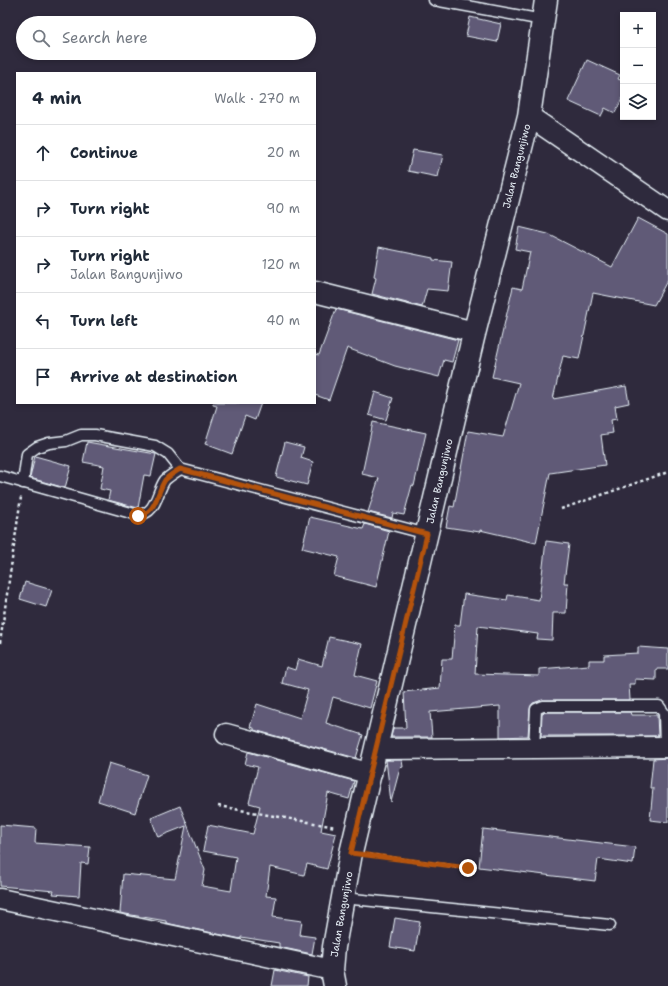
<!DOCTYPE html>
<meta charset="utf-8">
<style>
body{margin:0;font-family:"Shantell Sans",sans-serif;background:#f2f2f3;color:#1f2937}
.controls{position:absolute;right:12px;top:12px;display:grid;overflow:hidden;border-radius:0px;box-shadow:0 2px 6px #0003}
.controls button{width:36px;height:36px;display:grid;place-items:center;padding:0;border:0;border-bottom:1px solid #e0e1e3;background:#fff;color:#1f2937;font:20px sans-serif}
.stop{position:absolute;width:12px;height:12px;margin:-9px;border:3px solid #b45309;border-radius:50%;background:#fff}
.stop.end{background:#b45309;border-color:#fff;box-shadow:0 1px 4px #0008}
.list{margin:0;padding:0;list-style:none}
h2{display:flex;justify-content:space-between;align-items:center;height:52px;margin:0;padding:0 16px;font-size:17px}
h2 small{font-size:13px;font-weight:400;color:#747a83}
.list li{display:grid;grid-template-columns:26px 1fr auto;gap:12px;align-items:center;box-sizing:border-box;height:56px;padding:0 16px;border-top:1px solid #e0e1e3}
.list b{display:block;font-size:15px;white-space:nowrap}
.list p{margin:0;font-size:13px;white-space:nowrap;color:#747a83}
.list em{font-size:13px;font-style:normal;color:#747a83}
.icon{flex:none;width:22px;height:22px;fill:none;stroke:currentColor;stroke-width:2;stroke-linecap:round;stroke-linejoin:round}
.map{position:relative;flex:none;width:668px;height:986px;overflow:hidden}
.search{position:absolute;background:#fff;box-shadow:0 2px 6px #0003;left:16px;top:16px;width:300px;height:44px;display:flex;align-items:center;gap:10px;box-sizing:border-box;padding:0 14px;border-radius:22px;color:#747a83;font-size:15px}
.panel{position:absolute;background:#fff;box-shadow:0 2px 6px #0003;left:16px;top:72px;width:300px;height:332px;border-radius:0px}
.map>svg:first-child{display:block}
</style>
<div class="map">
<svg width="668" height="986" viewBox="0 0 668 986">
<rect width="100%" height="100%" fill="#2f2a3d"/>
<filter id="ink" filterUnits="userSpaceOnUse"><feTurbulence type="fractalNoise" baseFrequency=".025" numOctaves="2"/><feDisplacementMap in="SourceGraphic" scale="8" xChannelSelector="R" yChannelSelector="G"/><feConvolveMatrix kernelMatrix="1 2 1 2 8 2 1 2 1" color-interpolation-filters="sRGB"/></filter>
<g filter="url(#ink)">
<g fill="#605a77" stroke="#e8f1f8">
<path d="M470 17 501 24 497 42 466 36Z"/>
<path d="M587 60 620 75 618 79 623 81V97L615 113 605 108 601 116 568 101Z"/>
<path d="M413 150 443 155 438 177 408 171Z"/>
<path d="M638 218 668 234V279L654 305 593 293 579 359 563 356 553 399 626 386 629 403 615 406 617 419 611 420 613 433 601 435 605 465 550 473 536 543 480 530V532L446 527 450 506 454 507 468 431 503 437 519 383 492 377 513 287 522 289 530 252 515 249 519 227 548 234 612 267Z"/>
<path d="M379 247 433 258V260L452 262 448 291 427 289 422 307 372 294 376 278 374 277Z"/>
<path d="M336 309 458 340 452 362 444 360 439 377 395 366 347 348 329 400 315 395V354L319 355Z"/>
<path d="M375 392 393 398 386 420 369 415Z"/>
<path d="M213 403H261L255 420 245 416 232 454 205 444 217 406 213 405Z"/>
<path d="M373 422 426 433 414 486 412 485 404 515 393 513 392 518 368 512 379 478 362 474Z"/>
<path d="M87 442 156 454 151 476 144 475 138 508 108 500 110 491 100 489 104 466 83 462Z"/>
<path d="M285 442 304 447 301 458 313 462 307 485 276 477Z"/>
<path d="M35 456 71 466 65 488 30 478Z"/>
<path d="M310 517 363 529 365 524 389 531 376 587 334 576 339 557 302 548Z"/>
<path d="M546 541 569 544 564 583H568L566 613H553L552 640 537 639 538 634 478 626 475 674 539 676V669L589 665V660H604V655L638 653V647L668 649V669H656V680L635 679V684H629L630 700H543L533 703 530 709 528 736 500 737V706L430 712 432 737H391L393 728H406L404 692 440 688 442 659H452L455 625H460L464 594 507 600 508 595 539 600Z"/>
<path d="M25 582 52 590 46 607 20 599Z"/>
<path d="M329 637 362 644 355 675 377 681 370 708 333 697 326 723 363 735 356 758 254 730V728L250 727 257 704 300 718 308 690 282 683 286 667 295 670 298 659 322 666Z"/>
<path d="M544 712H630L631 715H657L658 736H541L542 713Z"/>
<path d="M248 752 354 781 349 799 328 793 321 831 336 834 327 869 307 864 304 875 270 867 266 896 276 897 273 917 302 921 300 935 315 937 312 954 279 947V943L241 937V939L166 923V921L120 913 123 874 175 879 186 826 158 837 151 818 180 806 205 870 202 886 231 891 236 857 203 851 208 825 253 834 260 806 249 803 258 767 245 764Z"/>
<path d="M668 758V822L650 820 653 788H650L653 759Z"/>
<path d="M386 760H402L403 767 400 768 391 802Z"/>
<path d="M109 763 147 775 135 813 98 801Z"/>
<path d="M0 825 36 828 35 843 90 847 88 864 81 863 79 896 53 894 54 891 0 886Z"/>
<path d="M483 829 635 847 633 864 598 859 595 881 479 867Z"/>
<path d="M395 918 420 922 415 951 390 947Z"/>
<path d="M275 970 308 977 307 986H272Z"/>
</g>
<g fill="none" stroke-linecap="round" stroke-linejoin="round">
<g stroke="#e8f1f8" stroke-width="13">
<g id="lane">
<path d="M434 0 543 20"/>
<path d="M0 476 138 515C157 513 156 493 165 480 169 476 176 472 180 469L427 534"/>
<path d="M23 483 27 454 37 447 49 443 66 441 81 435H95L155 446 168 454 180 469"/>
<path d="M534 747 536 709 543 706H659L664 713 665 747"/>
<path d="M343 898 610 925"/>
</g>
</g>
<g stroke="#e8f1f8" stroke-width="23">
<g id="street">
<path d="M529 116 668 211"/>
<path d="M315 292 474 332"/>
<path d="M226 734 371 774"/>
<path d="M377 749 668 747"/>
<path d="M0 899 332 970"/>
</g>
</g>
<g stroke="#e8f1f8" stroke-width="25">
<path id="secondary" d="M335 986 332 970 334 947 351 853 473 338 529 116 546 0"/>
</g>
<g stroke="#e8f1f8" stroke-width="2.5" stroke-dasharray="3 3" stroke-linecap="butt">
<path d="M561 509 668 472"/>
<path d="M0 643 21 497"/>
<path d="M218 806 336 827"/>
<path d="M370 855 468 868"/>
</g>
<use href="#lane" stroke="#2f2a3d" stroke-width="10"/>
<use href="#street" stroke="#2f2a3d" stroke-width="20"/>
<use href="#secondary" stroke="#2f2a3d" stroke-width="22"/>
</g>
</g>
<g fill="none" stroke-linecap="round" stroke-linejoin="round" filter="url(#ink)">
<path stroke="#b45309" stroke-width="5" d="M138 516C157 513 156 494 165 480 169 476 175 472 180 469L427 534 351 853 468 868"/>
</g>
<g text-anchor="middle" stroke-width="4" stroke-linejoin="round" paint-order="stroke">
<g font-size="10" fill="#e8f1f8" stroke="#2f2a3d">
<text transform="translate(516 166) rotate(-76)" y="4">Jalan Bangunjiwo</text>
<text transform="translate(439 481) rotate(-77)" y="4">Jalan Bangunjiwo</text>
<text transform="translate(341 914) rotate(-80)" y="4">Jalan Bangunjiwo</text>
</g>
</g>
</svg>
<div class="controls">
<button>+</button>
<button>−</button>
<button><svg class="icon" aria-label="layers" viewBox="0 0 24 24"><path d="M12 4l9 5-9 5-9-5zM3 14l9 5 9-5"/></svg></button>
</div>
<div class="stop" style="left:138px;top:516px"></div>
<div class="stop end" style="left:468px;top:868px"></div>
<div class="search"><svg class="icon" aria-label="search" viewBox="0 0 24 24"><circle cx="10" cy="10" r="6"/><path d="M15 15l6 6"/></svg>Search here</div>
<section class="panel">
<h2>4 min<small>Walk · 270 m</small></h2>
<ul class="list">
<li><svg class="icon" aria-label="ahead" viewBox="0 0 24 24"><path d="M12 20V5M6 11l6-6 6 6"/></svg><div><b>Continue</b></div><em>20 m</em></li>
<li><svg class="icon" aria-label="right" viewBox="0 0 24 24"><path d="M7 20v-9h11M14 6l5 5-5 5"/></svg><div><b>Turn right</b></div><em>90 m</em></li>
<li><svg class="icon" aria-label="right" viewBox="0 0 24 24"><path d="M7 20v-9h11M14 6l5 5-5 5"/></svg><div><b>Turn right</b><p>Jalan Bangunjiwo</p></div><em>120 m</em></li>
<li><svg class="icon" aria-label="left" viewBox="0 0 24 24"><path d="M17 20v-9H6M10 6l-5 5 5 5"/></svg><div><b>Turn left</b></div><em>40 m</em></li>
<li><svg class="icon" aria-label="arrive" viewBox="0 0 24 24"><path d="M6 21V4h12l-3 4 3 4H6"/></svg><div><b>Arrive at destination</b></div></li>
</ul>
</section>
</div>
